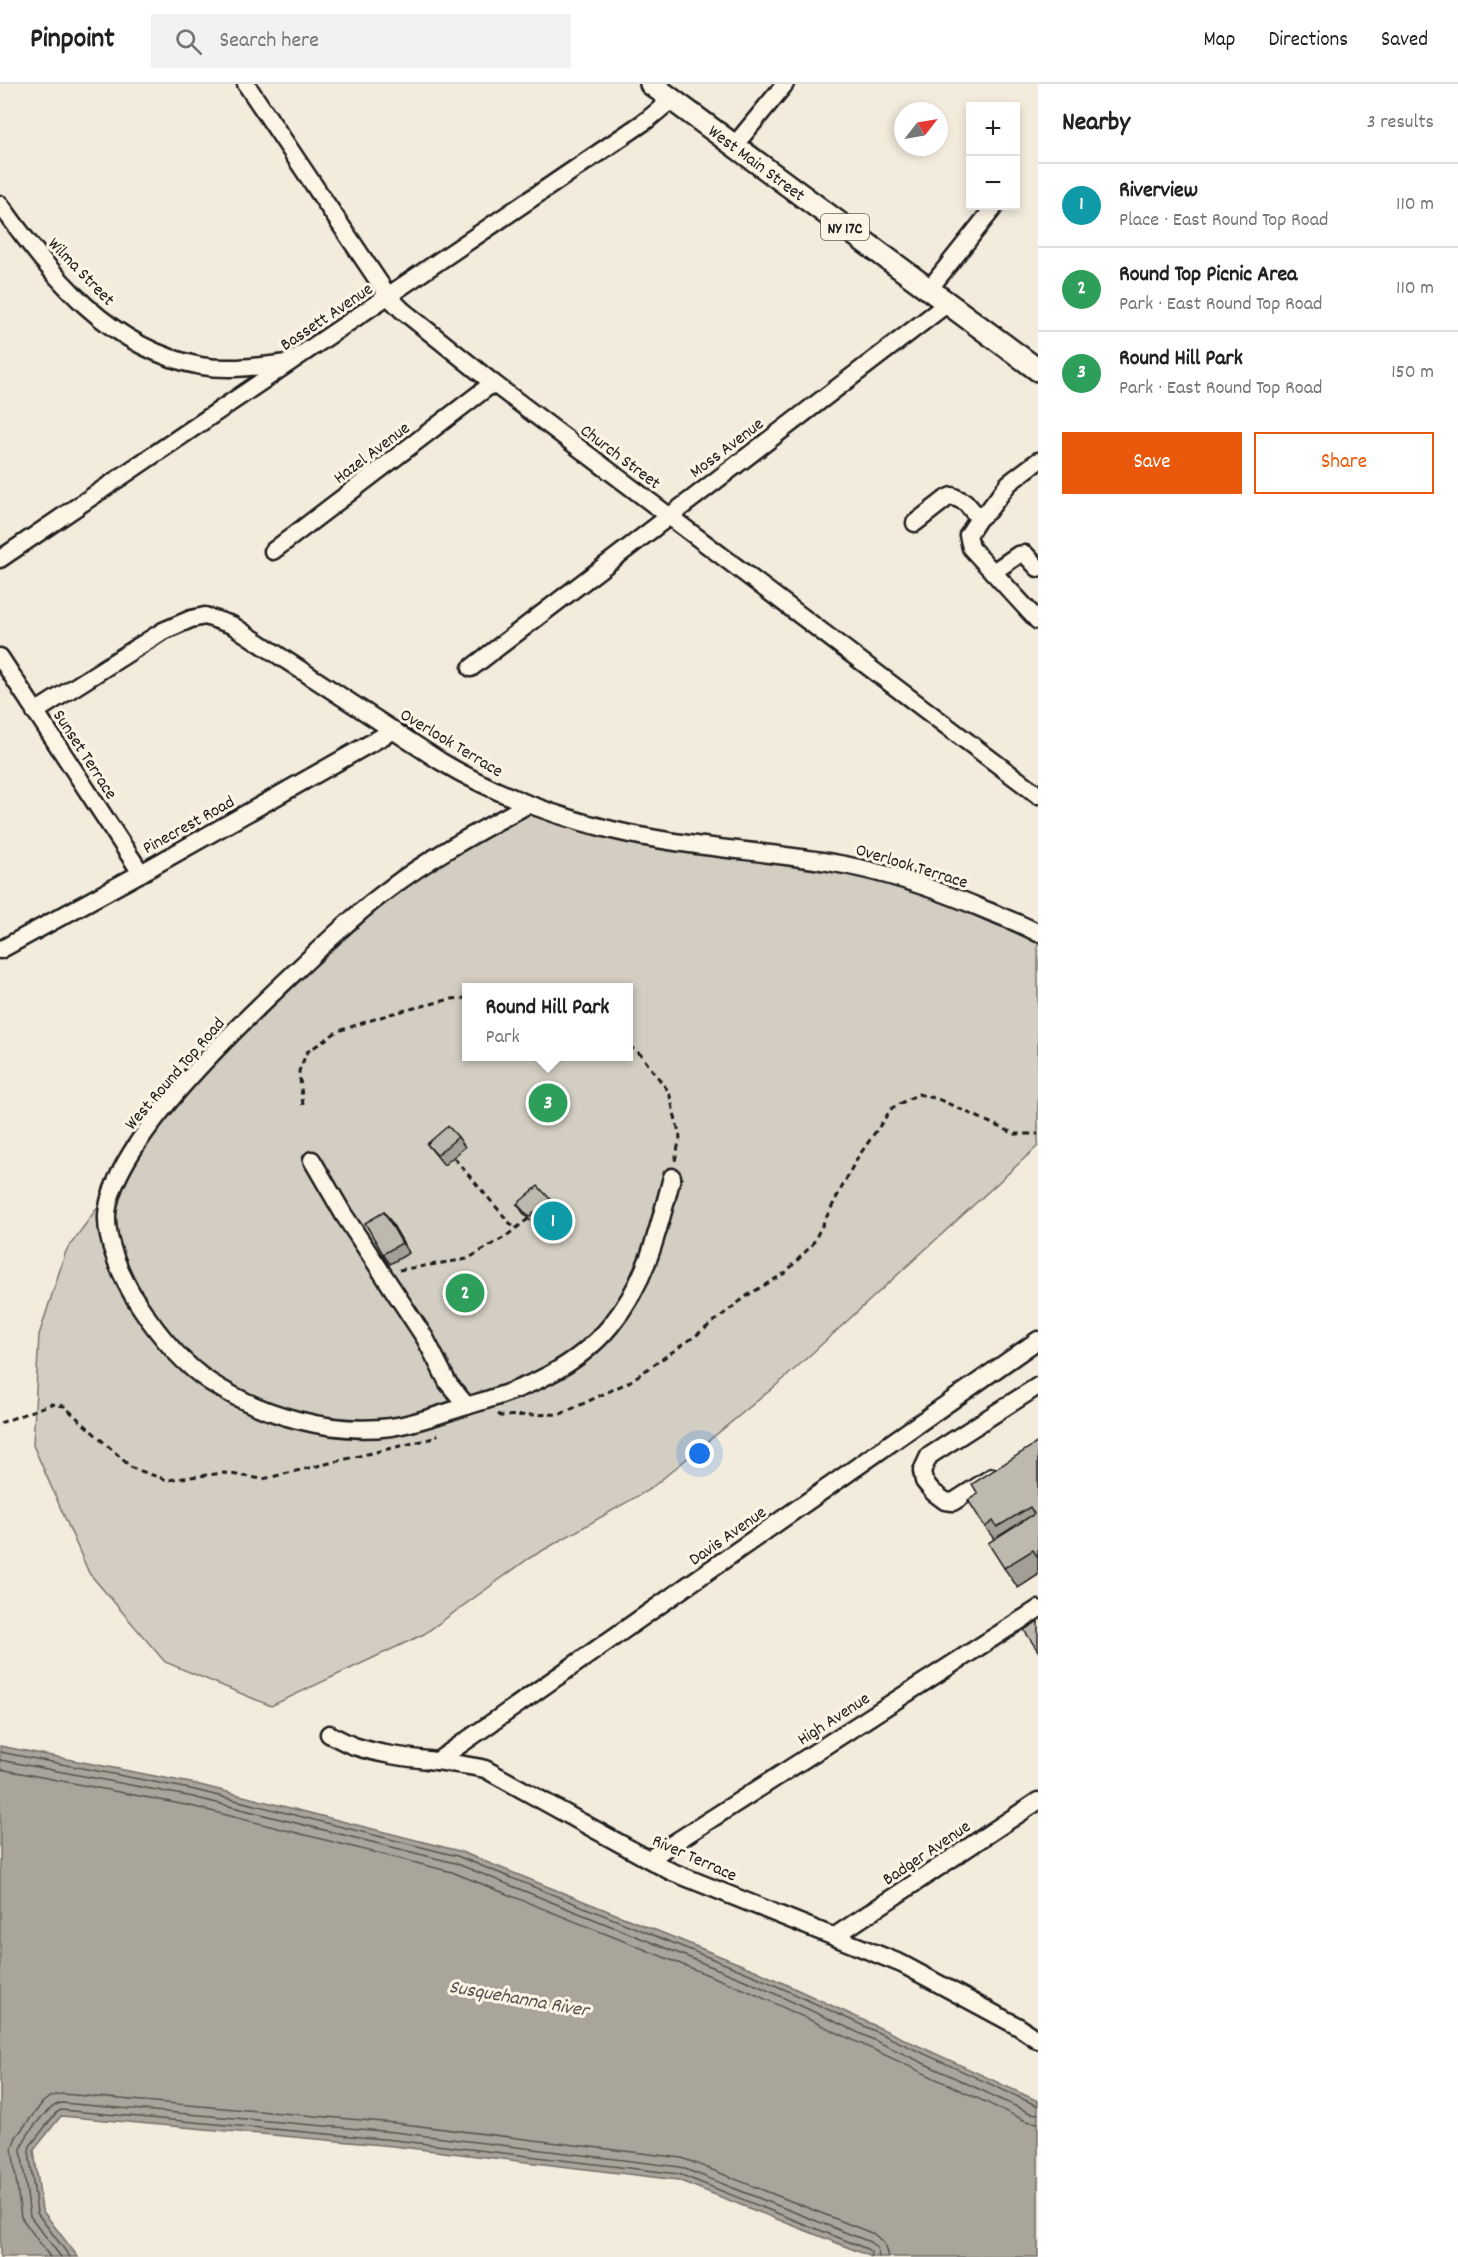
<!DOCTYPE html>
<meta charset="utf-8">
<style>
body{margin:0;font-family:Dekko,sans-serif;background:#f2f2f2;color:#222}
.controls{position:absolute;right:18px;top:18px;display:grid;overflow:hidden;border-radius:0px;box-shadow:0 3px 9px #0003}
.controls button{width:54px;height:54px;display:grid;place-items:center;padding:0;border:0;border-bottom:2px solid #e0e0e0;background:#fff;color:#222;font:30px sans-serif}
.compass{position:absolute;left:894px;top:18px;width:54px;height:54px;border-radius:50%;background:#fff;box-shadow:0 3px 9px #0003;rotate:59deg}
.you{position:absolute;left:700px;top:1370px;width:21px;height:21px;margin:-15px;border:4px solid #fff;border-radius:50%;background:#1a73e8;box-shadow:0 0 0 9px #1a73e833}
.badge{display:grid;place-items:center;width:39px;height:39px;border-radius:50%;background:#ea580c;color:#fff;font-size:20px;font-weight:700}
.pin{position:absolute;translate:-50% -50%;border:3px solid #fff;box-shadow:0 2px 6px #0006}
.popup{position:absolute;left:462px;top:899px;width:171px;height:78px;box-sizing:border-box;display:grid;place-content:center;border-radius:0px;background:#fff;filter:drop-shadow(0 2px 4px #0005);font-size:20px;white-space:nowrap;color:#767676}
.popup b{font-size:22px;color:#222}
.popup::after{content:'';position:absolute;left:50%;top:100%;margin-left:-12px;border:12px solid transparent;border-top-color:#fff}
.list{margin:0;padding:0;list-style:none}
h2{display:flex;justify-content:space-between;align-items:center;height:78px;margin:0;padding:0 24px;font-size:26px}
h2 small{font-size:20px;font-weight:400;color:#767676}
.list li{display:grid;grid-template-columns:39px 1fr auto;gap:18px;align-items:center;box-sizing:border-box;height:84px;padding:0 24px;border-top:2px solid #e0e0e0}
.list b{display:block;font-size:22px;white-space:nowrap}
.list p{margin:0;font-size:20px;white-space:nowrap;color:#767676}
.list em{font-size:20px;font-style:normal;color:#767676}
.actions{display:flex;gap:12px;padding:18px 24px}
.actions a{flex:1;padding:14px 0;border:2px solid #ea580c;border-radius:0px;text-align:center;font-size:21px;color:#ea580c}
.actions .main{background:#ea580c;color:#fff}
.icon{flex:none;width:33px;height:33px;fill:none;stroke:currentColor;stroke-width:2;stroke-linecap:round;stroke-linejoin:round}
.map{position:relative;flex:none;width:1038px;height:2173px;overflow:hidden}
header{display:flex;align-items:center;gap:36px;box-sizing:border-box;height:84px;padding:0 30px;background:#fff;border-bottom:2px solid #e0e0e0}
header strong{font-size:28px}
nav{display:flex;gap:33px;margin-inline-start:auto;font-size:21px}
.search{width:420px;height:54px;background:#f2f2f2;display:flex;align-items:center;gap:15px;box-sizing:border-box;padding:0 21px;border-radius:0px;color:#767676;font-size:22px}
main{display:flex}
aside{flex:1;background:#fff}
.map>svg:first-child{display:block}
</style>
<header>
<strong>Pinpoint</strong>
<div class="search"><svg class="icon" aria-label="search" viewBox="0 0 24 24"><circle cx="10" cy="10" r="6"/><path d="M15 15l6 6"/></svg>Search here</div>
<nav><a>Map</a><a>Directions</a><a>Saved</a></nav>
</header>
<main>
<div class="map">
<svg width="1038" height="2173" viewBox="0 0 1038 2173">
<rect width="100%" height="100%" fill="#f3ecdd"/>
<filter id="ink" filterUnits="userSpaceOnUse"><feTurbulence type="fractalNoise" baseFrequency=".0167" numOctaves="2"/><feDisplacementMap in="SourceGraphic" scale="12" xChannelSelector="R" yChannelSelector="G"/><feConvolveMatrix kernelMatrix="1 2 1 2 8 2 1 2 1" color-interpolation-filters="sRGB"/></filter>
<g filter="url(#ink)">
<path fill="#d3cec1" stroke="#78756e" stroke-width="1.5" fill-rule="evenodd" d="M527 721 660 755 829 778 1038 849V1062L785 1294 650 1405 528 1475 424 1550 271 1622 165 1578 89 1489 33 1361 39 1251 66 1167 194 990 353 833ZM467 904H629V972H467Z"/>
<path fill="#aaa59b" stroke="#716e68" stroke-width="1.5" d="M0 1662 196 1700 459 1767 757 1887 1038 2017V2173H872L678 2096 393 2062 61 2032 34 2066 42 2126 78 2173H0Z"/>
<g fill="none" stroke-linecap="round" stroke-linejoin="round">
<g stroke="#55534f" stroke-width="1.5">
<path d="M0 1668 195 1706 457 1772 755 1892 1038 2022"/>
<path d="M0 1676 193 1713 455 1779 752 1899 1030 2029 1038 2030"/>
<path d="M0 1685 191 1722 452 1788 748 1907 1026 2037 1038 2039"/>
<path d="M50 2173 21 2133 12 2064 16 2053 43 2018 51 2012 63 2010 395 2039 682 2074 874 2150 884 2159 888 2173"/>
<path d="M61 2173 30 2132 21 2066C23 2053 49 2020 62 2019L394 2048 680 2083 870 2158 877 2164 879 2173"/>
<path d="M70 2173 37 2129 29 2067 30 2062 56 2029 61 2026 394 2056 679 2090 867 2165 871 2168V2173"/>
</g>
<g stroke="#1c1c1c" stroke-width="21">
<g id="minor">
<path d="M246 0 389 213 402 226 493 299 1038 711"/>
<path d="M734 62 785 0"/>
<path d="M0 120C51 192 110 265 201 282 230 287 260 282 288 279"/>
<path d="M930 204 995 122"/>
<path d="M1038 377 1009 399 988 427 979 434 968 451 971 464 1038 537"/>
<path d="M915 439 947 414 952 412 965 418 979 434"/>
<path d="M273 467 493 299"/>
<path d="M0 475 647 36 671 16"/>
<path d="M993 488 1018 471 1025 470 1038 484"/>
<path d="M0 573 141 789"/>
<path d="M471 584 948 219"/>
<path d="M35 628 163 547 191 535 205 532 232 541 440 677C495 710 550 731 612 746 683 763 756 766 828 778 884 787 937 805 988 827 1005 834 1022 840 1038 849"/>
<path d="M527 721C480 747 432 772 389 805 355 830 325 860 294 889 241 939 120 1052 108 1123 102 1152 123 1197 139 1221 158 1250 181 1279 210 1298 261 1331 331 1351 391 1343 419 1339 446 1328 473 1320 525 1305 576 1284 611 1241 647 1197 658 1147 672 1093"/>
<path d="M0 866 141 789 394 646"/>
<path d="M312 1076 344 1131 425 1254 448 1299 467 1322"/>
<path d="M992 1393 953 1418 945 1417 933 1408 924 1397 922 1387 929 1372 1038 1302"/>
<path d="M329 1650C337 1654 346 1659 354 1662 396 1676 442 1675 485 1685L670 1787 902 1880 1019 1943 1038 1956"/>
<path d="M437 1677 1038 1256"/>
<path d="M649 1775 1038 1525"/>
<path d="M835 1852 1038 1717"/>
</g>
</g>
<g stroke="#1c1c1c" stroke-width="26">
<g id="major">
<path id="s1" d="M651 0 1038 286"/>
</g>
</g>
<g stroke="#1c1c1c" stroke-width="3" stroke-dasharray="6 4.5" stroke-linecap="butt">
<path d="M629 962 641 971 669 1008 680 1053 675 1077"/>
<path d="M303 1021 299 987 307 968 338 947 390 930 451 915 467 914"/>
<path d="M454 1074 515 1145"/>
<path d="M399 1186 467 1175 505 1153 528 1135"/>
<path d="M498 1330 501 1332 561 1330 629 1298 698 1250 748 1211 785 1189 812 1161 856 1076 892 1024 918 1010 938 1015 1015 1050H1038"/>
<path d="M0 1339 51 1320 64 1322 132 1384 167 1396 224 1389 263 1395 434 1354 438 1350"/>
</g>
<use href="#minor" stroke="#fcf5e5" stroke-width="16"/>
<use href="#major" stroke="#fcf5e5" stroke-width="21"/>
</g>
<g fill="#a39f96" stroke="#1c1c1c" stroke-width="1.5">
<path d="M458 1053 465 1063 444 1081 427 1060Z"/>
<path d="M550 1115 557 1125 536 1143 524 1130 517 1120Z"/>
<path d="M384 1128 391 1138 409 1169 390 1180 383 1170Z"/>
<path d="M1038 1358V1491L1018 1504 1004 1484 994 1455 985 1443 978 1410Z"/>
</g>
<path fill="#85827a" stroke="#1c1c1c" stroke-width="1.5" d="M384 1128 391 1138 409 1169 402 1159Z"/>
<g fill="#beb9ae" stroke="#1c1c1c" stroke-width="1.5">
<path d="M448 1042 458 1053 437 1071 427 1060Z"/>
<path d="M538 1102 550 1115 529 1133 517 1120Z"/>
<path d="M384 1128 402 1159 383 1170 365 1139Z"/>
<path d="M1038 1358V1471L1037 1472 1033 1466 1004 1484 988 1459 1034 1430 1030 1423 997 1443 993 1437 985 1443 968 1416 978 1410 972 1400Z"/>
<path d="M1038 1537V1567L1024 1546Z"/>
</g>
</g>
<g text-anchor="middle" stroke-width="6" stroke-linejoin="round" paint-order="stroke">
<rect fill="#fcf5e5" stroke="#5f5d58" stroke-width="1.5" x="821" y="130" width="48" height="26" rx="4.5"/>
<g font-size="16" font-weight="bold" fill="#1c1c1c">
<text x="845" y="149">NY 17C</text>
</g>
<g font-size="18" fill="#1c1c1c" stroke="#fcf5e5">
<text dy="6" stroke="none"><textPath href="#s1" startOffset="132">West Main Street</textPath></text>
<text transform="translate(82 187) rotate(46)" y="6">Wilma Street</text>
<text transform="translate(326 232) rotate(-34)" y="6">Bassett Avenue</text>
<text transform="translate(726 363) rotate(-37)" y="6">Moss Avenue</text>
<text transform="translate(371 368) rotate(-37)" y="6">Hazel Avenue</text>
<text transform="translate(621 372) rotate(37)" y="6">Church Street</text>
<text transform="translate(452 658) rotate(31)" y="6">Overlook Terrace</text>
<text transform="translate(86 670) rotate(57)" y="6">Sunset Terrace</text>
<text transform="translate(188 740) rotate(-29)" y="6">Pinecrest Road</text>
<text transform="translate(912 781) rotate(17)" y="6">Overlook Terrace</text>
<text transform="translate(174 989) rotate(-49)" y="6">West Round Top Road</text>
<text transform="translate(727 1451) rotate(-35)" y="6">Davis Avenue</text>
<text transform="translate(833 1634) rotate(-33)" y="6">High Avenue</text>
<text transform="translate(926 1768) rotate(-34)" y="6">Badger Avenue</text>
<text transform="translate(695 1773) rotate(24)" y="6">River Terrace</text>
</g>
<g font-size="20" font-style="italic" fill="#55534f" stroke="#fcf5e5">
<text transform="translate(519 1913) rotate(10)" y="7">Susquehanna River</text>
</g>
</g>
</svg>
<div class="controls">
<button>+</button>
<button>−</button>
</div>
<svg class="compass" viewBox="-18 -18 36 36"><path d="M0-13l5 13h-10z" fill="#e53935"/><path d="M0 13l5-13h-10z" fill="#767676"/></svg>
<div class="you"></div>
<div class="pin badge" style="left:553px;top:1137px;background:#0f9aa8">1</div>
<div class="pin badge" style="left:465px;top:1209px;background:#2e9e5b">2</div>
<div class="pin badge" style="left:548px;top:1019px;background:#2e9e5b">3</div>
<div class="popup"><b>Round Hill Park</b>Park</div>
</div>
<aside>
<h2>Nearby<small>3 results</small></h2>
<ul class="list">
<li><span class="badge" style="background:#0f9aa8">1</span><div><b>Riverview</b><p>Place · East Round Top Road</p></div><em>110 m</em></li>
<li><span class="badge" style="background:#2e9e5b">2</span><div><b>Round Top Picnic Area</b><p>Park · East Round Top Road</p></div><em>110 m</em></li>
<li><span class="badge" style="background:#2e9e5b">3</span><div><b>Round Hill Park</b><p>Park · East Round Top Road</p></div><em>150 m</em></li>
</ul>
<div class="actions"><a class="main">Save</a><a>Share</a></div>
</aside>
</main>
